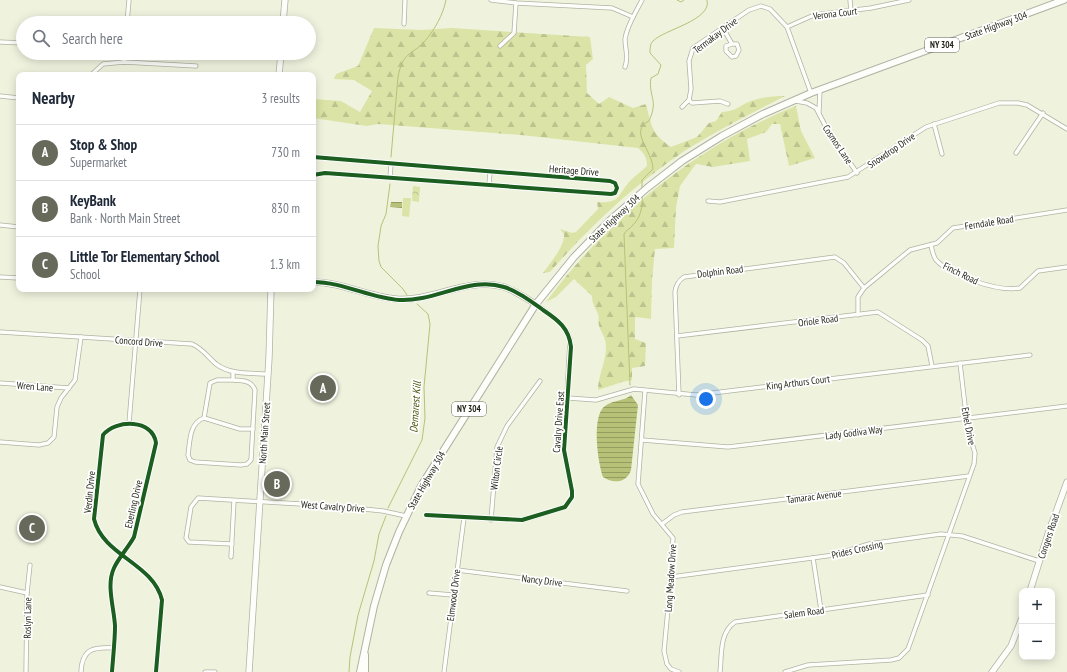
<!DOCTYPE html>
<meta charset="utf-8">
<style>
body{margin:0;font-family:"PT Sans Narrow",sans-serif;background:#f6f6f7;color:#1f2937}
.controls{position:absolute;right:12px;bottom:12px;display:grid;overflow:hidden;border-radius:8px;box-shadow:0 2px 10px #0003}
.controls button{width:36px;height:36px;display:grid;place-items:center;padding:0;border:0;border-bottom:1px solid #e0e1e3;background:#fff;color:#1f2937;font:20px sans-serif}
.you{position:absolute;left:706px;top:399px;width:14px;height:14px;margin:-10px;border:3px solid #fff;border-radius:50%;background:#1a73e8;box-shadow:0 0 0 6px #1a73e833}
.badge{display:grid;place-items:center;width:26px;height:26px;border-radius:50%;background:#676a5a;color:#fff;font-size:13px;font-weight:700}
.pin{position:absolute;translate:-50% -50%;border:2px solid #fff;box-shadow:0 1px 4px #0006}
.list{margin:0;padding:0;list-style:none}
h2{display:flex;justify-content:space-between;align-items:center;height:52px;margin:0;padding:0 16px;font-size:17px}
h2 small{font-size:13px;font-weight:400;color:#747a83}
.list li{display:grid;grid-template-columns:26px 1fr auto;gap:12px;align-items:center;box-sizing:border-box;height:56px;padding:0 16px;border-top:1px solid #e0e1e3}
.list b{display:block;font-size:15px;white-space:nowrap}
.list p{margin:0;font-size:13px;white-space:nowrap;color:#747a83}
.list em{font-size:13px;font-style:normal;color:#747a83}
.icon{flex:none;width:22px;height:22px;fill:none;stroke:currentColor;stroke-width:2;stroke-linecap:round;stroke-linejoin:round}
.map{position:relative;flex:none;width:1067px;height:672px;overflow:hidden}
.search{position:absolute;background:#fff;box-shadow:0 2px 10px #0003;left:16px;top:16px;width:300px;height:44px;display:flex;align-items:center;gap:10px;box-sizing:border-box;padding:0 14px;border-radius:22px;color:#747a83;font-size:15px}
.panel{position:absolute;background:#fff;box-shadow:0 2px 10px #0003;left:16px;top:72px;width:300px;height:220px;border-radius:8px}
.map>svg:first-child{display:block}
</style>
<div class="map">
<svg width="1067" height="672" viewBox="0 0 1067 672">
<defs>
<pattern id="forest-firs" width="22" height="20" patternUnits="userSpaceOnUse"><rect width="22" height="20" fill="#dbe4a6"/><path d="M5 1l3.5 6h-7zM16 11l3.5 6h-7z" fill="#bcc38e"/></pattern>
<pattern id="park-crowns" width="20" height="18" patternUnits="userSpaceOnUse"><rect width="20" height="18" fill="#dbe4a6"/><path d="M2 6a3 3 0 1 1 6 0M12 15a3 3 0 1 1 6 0" fill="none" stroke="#bcc38e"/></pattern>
<pattern id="water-rules" width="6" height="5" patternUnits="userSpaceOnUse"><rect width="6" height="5" fill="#b7c177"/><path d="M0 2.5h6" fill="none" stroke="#949c60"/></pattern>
</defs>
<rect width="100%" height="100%" fill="#eff3de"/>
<g fill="url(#forest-firs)">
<path d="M374 28 422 30 452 28 590 37 593 59 586 65 587 93 599 104 609 97 633 108 646 104C652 127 651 133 671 147L697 137 709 123 716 121 722 112C737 111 738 106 751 101 762 97 773 96 785 96 752 113 718 130 686 150 635 184 590 226 550 272L543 273C550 263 565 246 564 234L560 229 572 233 576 232 598 209 597 202C622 204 617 194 631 180 636 175 642 171 647 166 647 158 644 153 638 148L521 135 378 124 367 126 313 118V99L341 101 360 112 372 91 354 80 334 79 336 74 358 66Z"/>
<path d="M796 106 801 131 815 158 789 166 780 124H772L766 132 747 139 750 161 713 167 696 164 680 186 676 208 674 248 655 249 652 280 651 319 635 317V339L646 343 645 366 632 368V380L622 382 598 390C598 375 606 362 606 347 606 338 602 334 599 326 598 322 599 317 598 314 595 307 592 304 592 296L574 279 556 297 546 302C609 217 697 145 796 106Z"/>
</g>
<path fill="url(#park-crowns)" d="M413 186 420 187 419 202 412 201Z"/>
<path fill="#dbe4a6" d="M403 198H411L409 217 402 216Z"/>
<g fill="url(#water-rules)">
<path d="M391 202H402V208L390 207Z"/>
<path d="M631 395 638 405 631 470C627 483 613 484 603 477 598 463 591 416 605 406 613 400 625 401 631 395Z"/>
</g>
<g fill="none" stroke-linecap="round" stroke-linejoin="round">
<g stroke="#b7c177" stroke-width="1">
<path d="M677 0 681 2 684 0"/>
<path d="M391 157 398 77C403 51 410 57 425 41 435 29 443 15 446 0"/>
<path d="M390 184 386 214 381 226 378 246 379 261 381 267 403 289 407 295"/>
<path d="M642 190V180L653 169C653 151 628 131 649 121 659 99 648 97 651 78L658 74 661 65 650 53C650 49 650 44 653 41 663 30 713 20 707 0"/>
<path d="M630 385 624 234C626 230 630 229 633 225 641 217 643 206 642 195"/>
<path d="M388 508 422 440 425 418 424 387 430 324 428 314 417 304"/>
<path d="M349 672 350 657 358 615 374 561 379 534 386 516"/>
</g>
<g stroke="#b0b3a3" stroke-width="5">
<g id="street">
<path d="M491 0 516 3 612 8 633 17"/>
<path d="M850 0 851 11"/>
<path d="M127 23 129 0"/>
<path d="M404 24 405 0"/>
<path d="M787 27 814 15 871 8 909 0"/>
<path d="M723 28 732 44H737L739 50 736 56 732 57 726 51V46L732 44"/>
<path d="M0 42 23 43"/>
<path d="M500 46 514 33 516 3"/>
<path d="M124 62 125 53"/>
<path d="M625 67C629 57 625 49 625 39 627 25 636 12 642 0"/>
<path d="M91 75 103 64 124 62 196 66"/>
<path d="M0 96 19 98"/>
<path d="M689 100 692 103 720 101 728 104"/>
<path d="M796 101 807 103 816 108 827 129 857 173"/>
<path d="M682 107 689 100 691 89 689 61 693 48 749 10 761 6 770 9 787 27 811 93"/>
<path d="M819 112 820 89"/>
<path d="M934 124 942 154"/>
<path d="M1016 153 1043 113"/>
<path d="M313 157 610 181 615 183 617 188 615 193 611 194 325 173 313 175"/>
<path d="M390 178 391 164"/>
<path d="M489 185 490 172"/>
<path d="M708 201 720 202 848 177 926 127 999 103H1018L1027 105 1067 129"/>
<path d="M0 225 19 227"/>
<path d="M931 245C932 250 933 256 936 260 951 276 998 292 1020 288L1038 271 1067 267"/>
<path d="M0 277 19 278"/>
<path d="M858 315V297L864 288 910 250 937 243 953 228 1067 210"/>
<path d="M0 332 192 344C202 348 208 357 216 364 230 375 252 373 268 374"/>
<path d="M677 336 878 312 922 340 928 346 932 366"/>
<path d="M233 372V380H217L210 383 204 418C189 423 190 442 188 455L190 460 195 462 241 465 247 464 251 460 255 390C251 380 243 381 233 380"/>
<path d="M0 383 69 388"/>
<path d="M645 391 638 484 653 514 673 538 671 577 664 651 667 664 671 669 679 672"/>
<path d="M679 395 675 292C676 285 678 281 684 277L835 257 844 263 864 288"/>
<path d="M568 398 596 400 634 389 696 395 1030 355"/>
<path d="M204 418 240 429H253"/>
<path d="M129 423 140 289"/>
<path d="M642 440 728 447 1067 406"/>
<path d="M0 442 39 445 48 443 54 437 57 407 61 398 75 380 81 337"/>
<path d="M426 515 522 520 565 507 572 497V491L564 450 570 339C565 323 549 314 536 304"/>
<path d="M491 520 497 447 507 426 540 381"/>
<path d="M662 524 674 515 682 512 969 476"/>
<path d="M232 544 189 542 186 538 191 507 198 498 335 506 383 511 406 516"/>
<path d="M231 557 234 501"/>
<path d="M813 558 821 610"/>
<path d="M457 570 627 591"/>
<path d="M671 577 834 555 869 544 941 534 962 536 1039 561"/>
<path d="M0 587 27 593"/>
<path d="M429 593 453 595"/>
<path d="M26 672 27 593 30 565"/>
<path d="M81 672C82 648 94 647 114 648"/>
<path d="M112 672C113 657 115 641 115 626 114 607 106 585 114 568 119 557 128 548 134 537L156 443C153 419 116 419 103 435L94 519C103 556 153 563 162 600L156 672"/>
<path d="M205 672H215"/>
<path d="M444 672 464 518"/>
<path d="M720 672C722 655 719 633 735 622L928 595"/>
<path d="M785 672 808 665 891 660 899 658 908 649 974 464 975 453 968 431 960 363"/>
</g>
</g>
<g stroke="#b0b3a3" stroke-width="7">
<g id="secondary">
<path d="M283 23 285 0"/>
<path d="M279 75 281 53"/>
<path d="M313 282C342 282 368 297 396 299 433 302 468 276 504 287 515 290 526 299 536 304"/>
<path d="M1030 591 1048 534 1067 482"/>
<path d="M249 672 269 358 271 289"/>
<path d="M992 672 1011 646 1022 618"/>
</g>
</g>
<g stroke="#b0b3a3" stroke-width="8">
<g id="primary">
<path d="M360 672 374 606 386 565 399 532 421 486 536 304 574 257 609 221 647 188 682 161 722 136 763 114 811 93 1064 0"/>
<path d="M365 672V655"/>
</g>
</g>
<use href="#street" stroke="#fdfdfa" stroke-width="3.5"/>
<use href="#secondary" stroke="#fdfdfa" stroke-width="5.5"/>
<use href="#primary" stroke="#fdfdfa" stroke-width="6"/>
<g stroke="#fff" stroke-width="6">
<g id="cycleway">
<path d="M313 157 610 181 615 183 617 188 615 193 611 194 325 173 313 175"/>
<path d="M313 282C343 282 370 298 399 300 435 302 469 276 504 287 518 291 532 302 543 310 558 320 569 328 571 347L564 450 572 491V497L565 507 522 520 426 515"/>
<path d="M112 672C113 657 115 641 115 626 114 607 106 585 114 568 119 557 128 548 134 537L156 443C153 419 116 419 103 435L94 519C103 556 153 563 162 600L156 672"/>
</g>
</g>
<use href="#cycleway" stroke="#1b5e20" stroke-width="4"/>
</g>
<g text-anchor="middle" stroke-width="3.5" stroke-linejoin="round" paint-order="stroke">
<g fill="#fff" stroke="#62635a" stroke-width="1">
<rect x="925" y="38" width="34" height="14" rx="3"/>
<rect x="452" y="402" width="34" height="14" rx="3"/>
</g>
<g font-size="9" font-weight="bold" fill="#1e2013">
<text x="942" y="48">NY 304</text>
<text x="469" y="412">NY 304</text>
</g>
<g font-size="10" fill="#1e2013" stroke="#fff">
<text transform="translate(835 13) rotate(-7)" y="4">Verona Court</text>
<text transform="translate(996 25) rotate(-20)" y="4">State Highway 304</text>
<text transform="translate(715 35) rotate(-37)" y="4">Termakay Drive</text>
<text transform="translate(838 144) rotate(56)" y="4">Cosmos Lane</text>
<text transform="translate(891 150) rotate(-34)" y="4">Snowdrop Drive</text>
<text transform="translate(574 170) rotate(4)" y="4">Heritage Drive</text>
<text transform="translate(614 218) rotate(-43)" y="4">State Highway 304</text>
<text transform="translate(989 222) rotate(-9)" y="4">Ferndale Road</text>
<text transform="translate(720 271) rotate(-7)" y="4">Dolphin Road</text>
<text transform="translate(961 273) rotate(26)" y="4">Finch Road</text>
<text transform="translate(818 320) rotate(-7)" y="4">Oriole Road</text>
<text transform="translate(139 341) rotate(4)" y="4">Concord Drive</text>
<text transform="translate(798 382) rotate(-7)" y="4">King Arthurs Court</text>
<text transform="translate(35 386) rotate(4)" y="4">Wren Lane</text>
<text transform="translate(558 422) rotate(-86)" y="4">Cavalry Drive East</text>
<text transform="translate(969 426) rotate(79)" y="4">Ethel Drive</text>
<text transform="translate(854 432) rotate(-7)" y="4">Lady Godiva Way</text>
<text transform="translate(264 433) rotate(-86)" y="4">North Main Street</text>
<text transform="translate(496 468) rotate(-83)" y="4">Wilton Circle</text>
<text transform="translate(426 480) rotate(-60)" y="4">State Highway 304</text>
<text transform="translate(89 492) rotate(-84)" y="4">Verdin Drive</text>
<text transform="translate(814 496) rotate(-7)" y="4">Tamarac Avenue</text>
<text transform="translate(133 504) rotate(-77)" y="4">Eberling Drive</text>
<text transform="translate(333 506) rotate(4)" y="4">West Cavalry Drive</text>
<text transform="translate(1048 536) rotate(-71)" y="4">Congers Road</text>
<text transform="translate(857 549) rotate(-13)" y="4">Prides Crossing</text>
<text transform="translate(670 578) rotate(-86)" y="4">Long Meadow Drive</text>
<text transform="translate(542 580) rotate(7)" y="4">Nancy Drive</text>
<text transform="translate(453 595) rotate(-83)" y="4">Elmwood Drive</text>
<text transform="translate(804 612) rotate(-7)" y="4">Salem Road</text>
<text transform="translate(27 618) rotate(-89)" y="4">Roslyn Lane</text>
</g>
<g font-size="11" font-style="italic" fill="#4e550d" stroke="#fff">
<text transform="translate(415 407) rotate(-86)" y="4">Demarest Kill</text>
</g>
</g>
</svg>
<div class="controls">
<button>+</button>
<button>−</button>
</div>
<div class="you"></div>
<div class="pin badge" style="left:323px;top:388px">A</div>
<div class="pin badge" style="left:277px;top:484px">B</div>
<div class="pin badge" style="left:32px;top:528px">C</div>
<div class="search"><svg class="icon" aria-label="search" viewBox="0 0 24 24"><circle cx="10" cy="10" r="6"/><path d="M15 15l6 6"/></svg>Search here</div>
<section class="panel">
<h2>Nearby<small>3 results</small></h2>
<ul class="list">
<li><span class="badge">A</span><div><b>Stop &amp; Shop</b><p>Supermarket</p></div><em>730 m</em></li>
<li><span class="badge">B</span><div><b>KeyBank</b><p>Bank · North Main Street</p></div><em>830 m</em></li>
<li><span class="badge">C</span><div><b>Little Tor Elementary School</b><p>School</p></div><em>1.3 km</em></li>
</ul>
</section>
</div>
